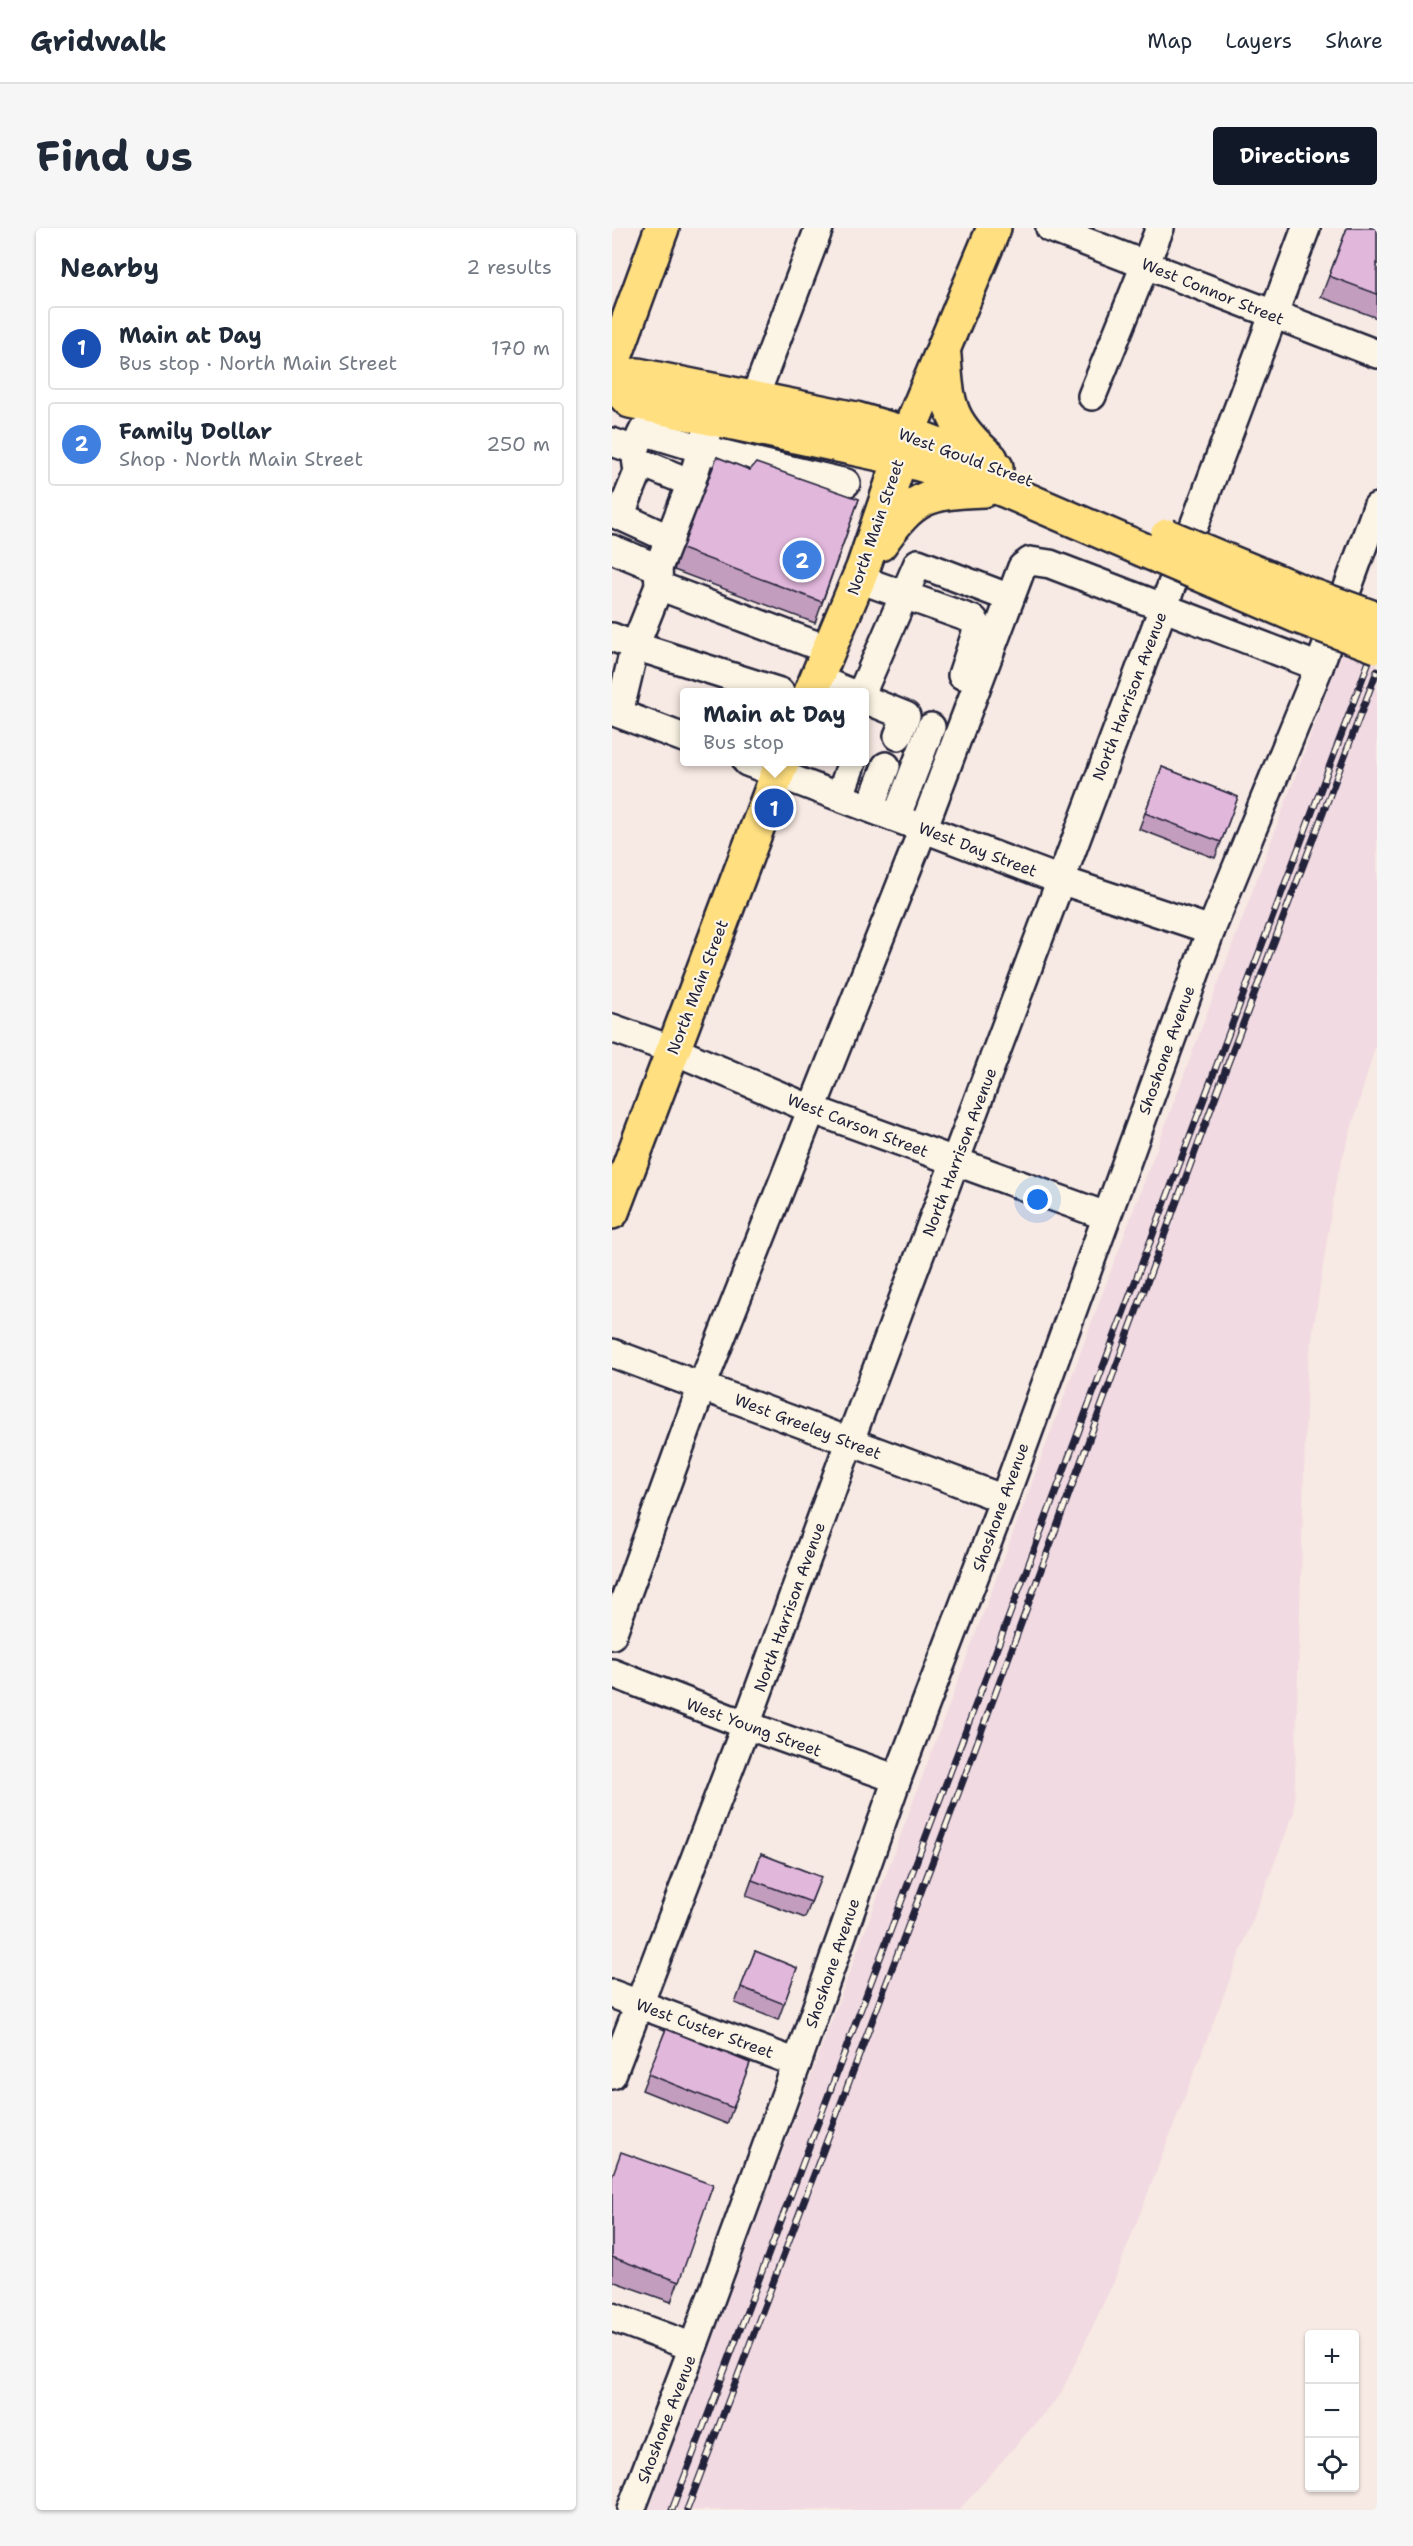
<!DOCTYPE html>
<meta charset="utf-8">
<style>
body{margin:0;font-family:"Shantell Sans",sans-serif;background:#f6f6f7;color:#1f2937}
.controls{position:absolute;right:18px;bottom:18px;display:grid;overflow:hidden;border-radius:6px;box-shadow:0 2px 4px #0004}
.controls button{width:54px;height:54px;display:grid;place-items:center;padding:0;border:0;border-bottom:2px solid #e0e1e3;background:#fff;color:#1f2937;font:30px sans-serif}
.you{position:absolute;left:426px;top:972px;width:21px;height:21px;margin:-15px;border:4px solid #fff;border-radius:50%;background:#1a73e8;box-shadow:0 0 0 9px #1a73e833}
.badge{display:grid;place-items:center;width:39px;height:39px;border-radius:50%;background:#111827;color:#fff;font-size:20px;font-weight:700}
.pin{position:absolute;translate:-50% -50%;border:3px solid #fff;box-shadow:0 2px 6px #0006}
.popup{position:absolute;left:68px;top:460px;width:189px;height:78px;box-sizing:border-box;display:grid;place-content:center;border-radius:6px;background:#fff;filter:drop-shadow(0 2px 4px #0005);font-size:20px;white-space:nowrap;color:#747a83}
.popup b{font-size:22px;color:#1f2937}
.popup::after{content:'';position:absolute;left:50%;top:100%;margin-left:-12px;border:12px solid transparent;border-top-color:#fff}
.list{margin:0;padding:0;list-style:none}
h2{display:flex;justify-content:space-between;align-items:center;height:78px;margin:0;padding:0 24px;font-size:26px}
h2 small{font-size:20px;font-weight:400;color:#747a83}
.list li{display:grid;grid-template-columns:39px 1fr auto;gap:18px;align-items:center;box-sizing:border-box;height:84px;margin:0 12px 12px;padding:0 12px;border:2px solid #e0e1e3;border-radius:6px}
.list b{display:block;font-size:22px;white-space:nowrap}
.list p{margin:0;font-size:20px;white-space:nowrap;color:#747a83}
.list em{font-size:20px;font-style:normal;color:#747a83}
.icon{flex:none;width:33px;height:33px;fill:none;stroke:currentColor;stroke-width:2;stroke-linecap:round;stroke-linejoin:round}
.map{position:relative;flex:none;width:765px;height:2282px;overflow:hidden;border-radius:6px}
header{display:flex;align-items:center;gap:36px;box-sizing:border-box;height:84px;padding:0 30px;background:#fff;border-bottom:2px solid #e0e1e3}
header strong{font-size:28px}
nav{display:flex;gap:33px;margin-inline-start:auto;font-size:21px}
.intro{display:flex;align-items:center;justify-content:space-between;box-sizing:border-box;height:144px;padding:0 36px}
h1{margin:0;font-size:42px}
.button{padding:15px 27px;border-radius:6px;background:#111827;color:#fff;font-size:21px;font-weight:700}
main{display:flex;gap:36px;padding:0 36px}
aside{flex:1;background:#fff;border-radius:6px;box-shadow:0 2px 4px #0004}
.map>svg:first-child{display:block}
</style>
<header>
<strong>Gridwalk</strong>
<nav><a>Map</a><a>Layers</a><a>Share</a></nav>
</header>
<div class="intro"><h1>Find us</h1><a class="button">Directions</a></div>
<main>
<aside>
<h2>Nearby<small>2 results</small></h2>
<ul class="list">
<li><span class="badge" style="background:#1a4fb4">1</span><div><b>Main at Day</b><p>Bus stop · North Main Street</p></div><em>170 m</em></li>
<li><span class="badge" style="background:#3f7fe0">2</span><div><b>Family Dollar</b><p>Shop · North Main Street</p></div><em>250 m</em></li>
</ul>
</aside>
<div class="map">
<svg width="765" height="2282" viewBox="0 0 765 2282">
<rect width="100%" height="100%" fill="#f7e9e3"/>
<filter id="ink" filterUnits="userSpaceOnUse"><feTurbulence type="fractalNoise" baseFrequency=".0167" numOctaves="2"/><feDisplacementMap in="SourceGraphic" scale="12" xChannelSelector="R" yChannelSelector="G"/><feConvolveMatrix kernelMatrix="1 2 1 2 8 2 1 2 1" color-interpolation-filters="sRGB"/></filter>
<g filter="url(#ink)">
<path fill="#f1dae1" d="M736 407 765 418V812L724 953 695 1142 682 1584 502 2053 448 2167 347 2282H37Z"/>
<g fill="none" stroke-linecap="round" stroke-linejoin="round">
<g stroke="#22223b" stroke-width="32">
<g id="minor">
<path d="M438 0 765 126"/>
<path d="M480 168 548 0"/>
<path d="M142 171 207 0"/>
<path d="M99 191 79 255 46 340 47 358 217 422"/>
<path d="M31 203 90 221 234 255"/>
<path d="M0 214 23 222 29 207"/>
<path d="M25 233 79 255"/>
<path d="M0 285 8 288 26 244 23 222"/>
<path d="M8 288 58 311"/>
<path d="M0 321 46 340"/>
<path d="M247 351 362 392 366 399 350 447"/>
<path d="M0 409 23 418 47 358"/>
<path d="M205 451 237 464"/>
<path d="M250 464 306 335 398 370"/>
<path d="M252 471 294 488 286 508"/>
<path d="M0 483 72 510"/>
<path d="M7 485 23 418 168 464"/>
<path d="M135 534 448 652 599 702"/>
<path d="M228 568 240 534"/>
<path d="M258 580 274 538"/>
<path d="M284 590 319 499"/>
<path d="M0 800 61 822 199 881 494 988"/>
<path d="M0 1125 392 1271"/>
<path d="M0 1407 90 1158 311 601 410 339 418 333 438 336 707 439"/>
<path d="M0 1445 134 1497 285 1551"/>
<path d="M0 1766 185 1835"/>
<path d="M0 1847 134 1497 237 1215 694 0"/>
<path d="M0 2089 81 2119"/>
<path d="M19 2282 81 2119 185 1835 285 1551 392 1271 599 702 707 439 765 279"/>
</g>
</g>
<g stroke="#22223b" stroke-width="38">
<g id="major">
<path d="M332 128C335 180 338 195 379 231"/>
<path d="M0 137 50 0"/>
<path d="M0 150 26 147 244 191 309 210 384 239"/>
<path d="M0 155 18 173 287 230 390 261"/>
<path d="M268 316C301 269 314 264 372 262"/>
<path d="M199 464 251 340 302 191 382 0"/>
<path d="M0 984 170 534"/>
</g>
</g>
<use href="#minor" stroke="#fcf5e5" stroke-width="27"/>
<use href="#major" stroke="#ffdf80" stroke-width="33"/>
<g stroke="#22223b" stroke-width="7">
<g id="rail">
<path d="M60 2282 765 412"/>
<path d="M75 2282 354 1545 613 843 765 443"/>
</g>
</g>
<use href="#rail" stroke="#fcf5e5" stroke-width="4.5" stroke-dasharray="14" stroke-linecap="butt"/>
<g stroke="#22223b" stroke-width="38" stroke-linecap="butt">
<g id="major-bridge">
<path d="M390 261 685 388 765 418"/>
<path d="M555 308 693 365 765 391"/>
</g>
</g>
<use href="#major-bridge" stroke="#ffdf80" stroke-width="33"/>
</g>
<g fill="#c29dbd" stroke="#22223b" stroke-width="1.5">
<path d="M735 0H765V90L709 69Z"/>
<path d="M105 229 138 242 247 271 203 395 62 342Z"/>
<path d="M550 539 626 569 603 630 527 601Z"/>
<path d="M149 1626 209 1649 193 1690 134 1668Z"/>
<path d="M143 1723 185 1740 166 1792 123 1775Z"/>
<path d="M54 1801 138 1835 115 1896 30 1862Z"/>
<path d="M0 1948 101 1957 59 2074 0 2053Z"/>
</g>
<g fill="#e2b7dc" stroke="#22223b" stroke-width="1.5">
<path d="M735 0H765V66L717 48Z"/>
<path d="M105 229 138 242 144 235 247 271 210 374 70 321Z"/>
<path d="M550 539 626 569 609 614 533 585Z"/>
<path d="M149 1626 209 1649 199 1674 140 1652Z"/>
<path d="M143 1723 185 1740 172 1776 129 1759Z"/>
<path d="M54 1801 138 1835 121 1880 36 1846Z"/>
<path d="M9 1924 101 1957 67 2054 0 2029V1949Z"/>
</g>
</g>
<g text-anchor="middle" stroke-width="4.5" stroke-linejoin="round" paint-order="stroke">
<g font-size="16" fill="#22223b" stroke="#fcf5e5">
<text transform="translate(601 63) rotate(22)" y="6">West Connor Street</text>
<text transform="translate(354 229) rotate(20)" y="6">West Gould Street</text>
<text transform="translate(263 299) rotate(-71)" y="6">North Main Street</text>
<text transform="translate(517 468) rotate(-69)" y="6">North Harrison Avenue</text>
<text transform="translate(366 621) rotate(21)" y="6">West Day Street</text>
<text transform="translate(85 759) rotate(-69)" y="6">North Main Street</text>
<text transform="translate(554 822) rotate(-70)" y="6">Shoshone Avenue</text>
<text transform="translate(246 897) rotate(21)" y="6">West Carson Street</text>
<text transform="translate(347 924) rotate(-69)" y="6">North Harrison Avenue</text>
<text transform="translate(196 1198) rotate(21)" y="6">West Greeley Street</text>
<text transform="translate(388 1279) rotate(-70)" y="6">Shoshone Avenue</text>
<text transform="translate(177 1379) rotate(-70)" y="6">North Harrison Avenue</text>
<text transform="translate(142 1499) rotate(20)" y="6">West Young Street</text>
<text transform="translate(220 1735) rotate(-71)" y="6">Shoshone Avenue</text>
<text transform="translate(93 1800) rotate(20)" y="6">West Custer Street</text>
<text transform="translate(54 2191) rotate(-69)" y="6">Shoshone Avenue</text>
</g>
</g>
</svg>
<div class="controls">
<button>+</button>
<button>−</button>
<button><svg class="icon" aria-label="locate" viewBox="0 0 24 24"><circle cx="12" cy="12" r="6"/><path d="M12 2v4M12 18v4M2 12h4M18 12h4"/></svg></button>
</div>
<div class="you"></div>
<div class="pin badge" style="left:162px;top:580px;background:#1a4fb4">1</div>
<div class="popup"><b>Main at Day</b>Bus stop</div>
<div class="pin badge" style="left:190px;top:332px;background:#3f7fe0">2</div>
</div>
</main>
